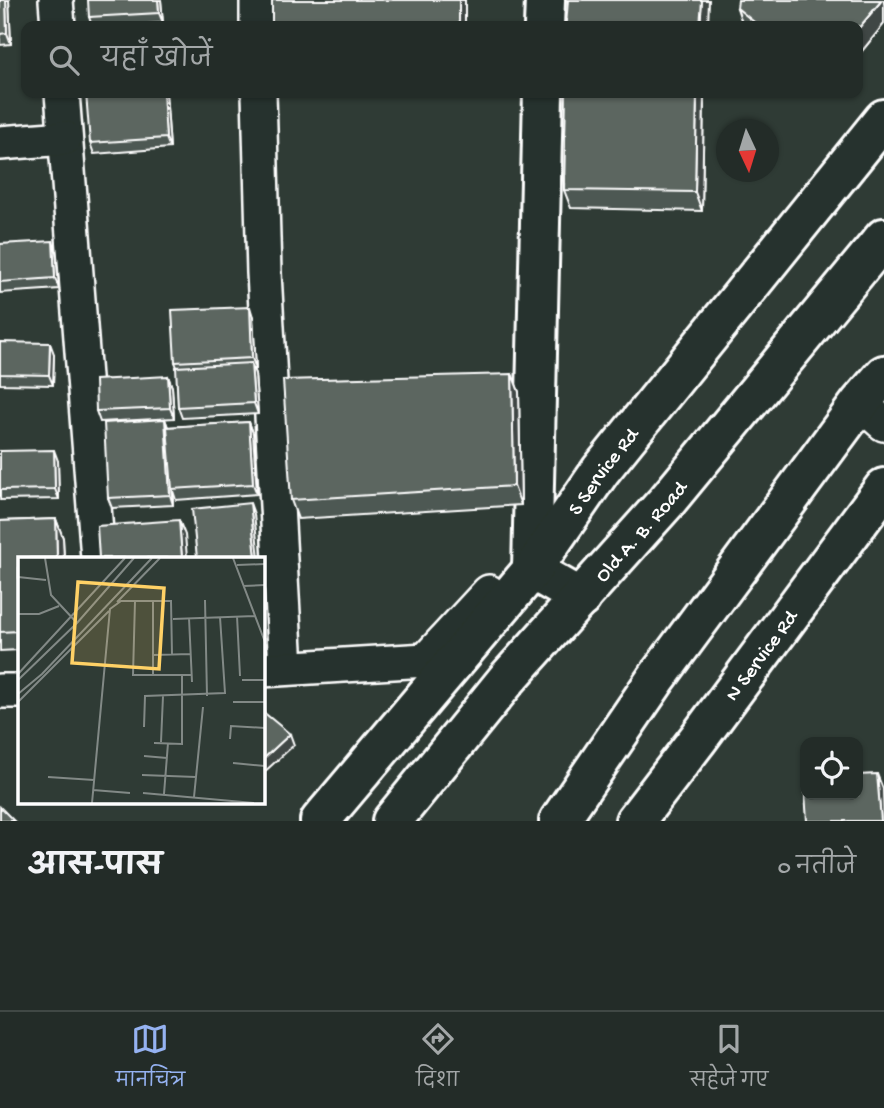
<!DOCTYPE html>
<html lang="hi">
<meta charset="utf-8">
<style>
body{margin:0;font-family:"Gochi Hand","Playpen Sans Deva",sans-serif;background:#2f3834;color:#f1f3f6}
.controls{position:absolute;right:21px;bottom:21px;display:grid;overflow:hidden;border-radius:14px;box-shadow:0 2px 5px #0004}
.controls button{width:63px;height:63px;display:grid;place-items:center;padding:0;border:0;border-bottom:2px solid #404845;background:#232c28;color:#f1f3f6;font:35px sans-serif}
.compass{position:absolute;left:716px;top:119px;width:63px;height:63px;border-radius:50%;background:#232c28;box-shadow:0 2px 5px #0004;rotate:176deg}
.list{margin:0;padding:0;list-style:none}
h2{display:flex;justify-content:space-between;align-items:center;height:91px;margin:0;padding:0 28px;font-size:30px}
h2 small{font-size:23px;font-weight:400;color:#a3a7a8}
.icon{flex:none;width:38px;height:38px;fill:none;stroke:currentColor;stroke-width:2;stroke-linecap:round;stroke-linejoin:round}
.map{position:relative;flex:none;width:884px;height:821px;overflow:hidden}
.search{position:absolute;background:#232c28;box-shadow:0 2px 5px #0004;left:21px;right:21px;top:21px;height:77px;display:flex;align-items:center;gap:18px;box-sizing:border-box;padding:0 24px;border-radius:14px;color:#a3a7a8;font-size:26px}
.sheet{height:189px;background:#232c28}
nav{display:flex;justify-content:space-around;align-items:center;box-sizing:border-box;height:98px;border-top:2px solid #404845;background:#232c28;font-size:19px;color:#a3a7a8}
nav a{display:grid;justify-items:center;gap:4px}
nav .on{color:#95b2f1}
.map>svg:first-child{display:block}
</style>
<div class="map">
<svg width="884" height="821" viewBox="0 0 884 821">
<rect width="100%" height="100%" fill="#2f3b35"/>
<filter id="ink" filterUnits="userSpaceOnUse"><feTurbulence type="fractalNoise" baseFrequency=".0143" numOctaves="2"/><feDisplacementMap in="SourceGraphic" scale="14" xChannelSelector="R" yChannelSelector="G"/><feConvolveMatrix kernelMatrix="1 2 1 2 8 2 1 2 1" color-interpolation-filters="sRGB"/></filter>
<g filter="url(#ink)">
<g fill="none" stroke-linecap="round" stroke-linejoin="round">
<g stroke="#fff" stroke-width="38">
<g id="minor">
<path d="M56 0 58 26"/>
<path d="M257 0V26"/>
<path d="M62 93 98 558"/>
<path d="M259 93 264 273 286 667"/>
<path d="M0 143 65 138"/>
<path d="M860 403 884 424"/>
<path d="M262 670 426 660 489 592"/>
<path d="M0 691H19"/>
</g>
</g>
<g stroke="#fff" stroke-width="44">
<g id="tertiary">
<path d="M544 26 545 0"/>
<path d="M543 93 532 570 581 598"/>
<path id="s1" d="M320 821 532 570 601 470 884 119"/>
<path id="s2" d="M635 821 698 739 884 488"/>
</g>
</g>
<g stroke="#fff" stroke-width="44">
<g id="secondary">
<path id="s3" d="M392 821 508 678 667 501 884 238"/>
<path d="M559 821 656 679 860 403 884 375"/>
</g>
</g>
<use href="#minor" stroke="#26332d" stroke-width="33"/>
<use href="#tertiary" stroke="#26332d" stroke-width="38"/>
<use href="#secondary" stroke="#26332d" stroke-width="38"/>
</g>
<g fill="#4e5853" stroke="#fff" stroke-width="2">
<path d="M0 0H9L11 44 0 45Z"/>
<path d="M161 0 163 23 115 26H92L89 17Z"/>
<path d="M884 0V24L858 56V26H743L737 8Z"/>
<path d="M166 93 170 148 94 154 90 143Z"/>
<path d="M566 93H704L702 211 571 208 564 190Z"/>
<path d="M0 244 56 251 59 289 0 293Z"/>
<path d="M253 317 256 369H253L255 374 258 414 182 418 178 407 177 367 175 362Z"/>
<path d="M0 342 54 354 53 385 0 384Z"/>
<path d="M512 374 519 392 521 505 298 519 291 500Z"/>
<path d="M168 376 172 387 174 418 100 422 96 411Z"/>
<path d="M165 419 168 427 249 422 253 433 257 494 176 500 173 491V505L112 508 108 498Z"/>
<path d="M0 451 58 461 59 499 0 500Z"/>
<path d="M56 519 63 538 64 558H19V650L0 651V521Z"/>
</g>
<g fill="#404744" stroke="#fff" stroke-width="2">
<path d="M6 0H9L11 44 7 33Z"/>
<path d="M158 0H161L163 23 159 13Z"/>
<rect x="459" y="0" width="6" height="26"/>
<path d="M702 0H709L708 26H700Z"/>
<path d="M882 0H884V24L858 56V29Z"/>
<path d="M163 93H166L170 148 166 138Z"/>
<path d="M697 93H704L702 211 695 192Z"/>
<path d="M53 241 56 251 59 289 55 278Z"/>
<path d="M250 307 253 317 256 369 252 358Z"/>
<path d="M50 343 54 354 53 385 49 375Z"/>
<path d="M251 363 255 374 258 414 254 403Z"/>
<path d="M512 374 519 392 521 505 514 486Z"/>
<path d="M168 376 172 387 174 418 170 408Z"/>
<path d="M165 419 169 430 173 505 170 495Z"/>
<path d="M249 422 253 433 257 494 253 484Z"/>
<path d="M54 450 58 461 59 499 55 489Z"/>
<path d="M250 503 254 514 259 558H256Z"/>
<path d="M56 519 63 538 64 558H57Z"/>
<path d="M179 520 185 535 187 558H182Z"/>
<path d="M290 734 294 745 262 774V760Z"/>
<path d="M877 774 883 789 884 821H881Z"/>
</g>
<g fill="#5b6661" stroke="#fff" stroke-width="2">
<path d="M0 0H6L7 33 0 34Z"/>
<path d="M88 0H158L159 13 89 17Z"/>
<rect x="272" y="0" width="187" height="26"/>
<path d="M568 0H702L700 26H566Z"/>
<path d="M738 0H882L858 29V26H759L737 8Z"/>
<path d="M86 93H163L166 138 90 143Z"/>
<path d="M566 93H697L695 192 564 190Z"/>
<path d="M53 241 55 278 0 282V244Z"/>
<path d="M250 307 252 358 175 362 172 310Z"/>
<path d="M0 342 50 343 49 375 0 374Z"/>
<path d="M251 363 254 403 178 407 176 367Z"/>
<path d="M512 374 514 486 291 500 283 380Z"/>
<path d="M168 376 170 408 96 411 95 380Z"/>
<path d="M165 419 170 495 108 498 104 423Z"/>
<path d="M249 422 253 484 172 489 167 427Z"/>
<path d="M54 450 55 489 0 490V451Z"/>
<path d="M250 503 256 558H197L192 509Z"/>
<path d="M56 519 57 558H19V631L0 632V521Z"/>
<path d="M179 520 182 558H99L97 526Z"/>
<path d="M262 711 290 734 262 760Z"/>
<path d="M877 774 881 821H807L804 779H805V795H858V775Z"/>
<path d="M0 807 14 821H0Z"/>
</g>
</g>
<g text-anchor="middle" stroke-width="5" stroke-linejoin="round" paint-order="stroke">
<g font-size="21" fill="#fff" stroke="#26332d">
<text dy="7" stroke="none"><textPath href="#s1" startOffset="450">S Service Rd</textPath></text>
<text dy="7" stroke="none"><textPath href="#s3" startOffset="382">Old A. B. Road</textPath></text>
<text dy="7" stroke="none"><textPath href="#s2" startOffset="208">N Service Rd</textPath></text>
</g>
</g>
<g transform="translate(18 557)">
<rect width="247" height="247" fill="#2f3b35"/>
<path fill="none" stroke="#828986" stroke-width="2" d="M27 1 33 38 59 66M215 1 247 85M219 8 247 7M0 20 28 23M225 29 247 28M135 43V118M187 43 189 139M117 44 115 118H174M99 45 142 1M0 57H21L41 49M219 59 222 119M171 61 174 125M155 62 237 59M135 98 173 97M0 117 107 1M0 123 59 66 116 1M224 123H247M0 137 24 117 134 1M0 145 91 54M215 145H247M126 170 127 139 207 136 202 60M212 182 213 169 247 171M143 185 145 139M136 186 164 187V118M126 199 149 201M215 206 247 209M124 218 178 220M30 220 76 223M75 233 112 236M125 236 236 246M146 237 150 186M176 240 185 150M74 246 92 52 103 44H153L154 98"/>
<path fill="#ffd166" fill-opacity="0.15" stroke="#ffd166" stroke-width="3.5" d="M60 25 146 31 141 112 54 106Z"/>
<rect width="247" height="247" fill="none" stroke="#fff" stroke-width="3.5"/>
</g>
</svg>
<div class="controls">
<button><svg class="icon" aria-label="locate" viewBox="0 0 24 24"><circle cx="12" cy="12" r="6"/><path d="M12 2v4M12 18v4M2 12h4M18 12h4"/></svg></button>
</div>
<svg class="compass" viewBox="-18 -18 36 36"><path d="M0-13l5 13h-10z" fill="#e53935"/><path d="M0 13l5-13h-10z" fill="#a3a7a8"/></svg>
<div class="search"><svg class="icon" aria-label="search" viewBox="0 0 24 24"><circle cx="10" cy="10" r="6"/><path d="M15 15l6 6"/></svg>यहाँ खोजें</div>
</div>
<section class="sheet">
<h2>आस-पास<small>0 नतीजे</small></h2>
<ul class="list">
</ul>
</section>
<nav>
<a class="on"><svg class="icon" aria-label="map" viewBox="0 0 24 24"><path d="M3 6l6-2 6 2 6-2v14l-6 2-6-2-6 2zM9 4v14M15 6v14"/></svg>मानचित्र</a>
<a><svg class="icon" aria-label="directions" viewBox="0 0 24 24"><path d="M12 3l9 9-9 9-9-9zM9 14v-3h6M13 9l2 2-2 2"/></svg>दिशा</a>
<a><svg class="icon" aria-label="saved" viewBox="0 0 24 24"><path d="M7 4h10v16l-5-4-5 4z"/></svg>सहेजे गए</a>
</nav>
